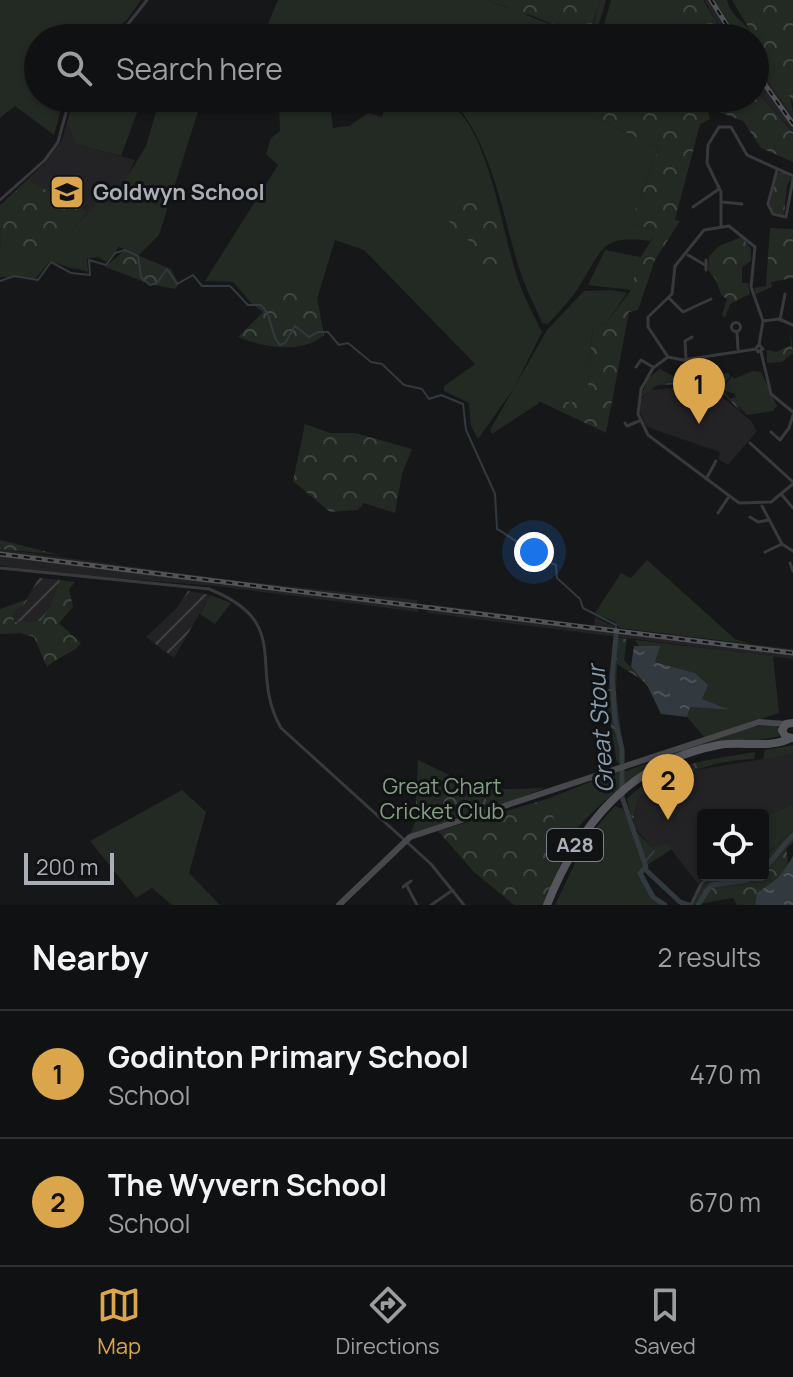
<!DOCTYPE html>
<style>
body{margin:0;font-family:Manrope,sans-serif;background:#191a1b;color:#f1f3f6}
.controls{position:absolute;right:24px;bottom:24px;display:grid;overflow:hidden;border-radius:8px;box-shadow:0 2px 6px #0004}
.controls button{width:72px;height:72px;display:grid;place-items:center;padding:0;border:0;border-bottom:2px solid #303132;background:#101112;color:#f1f3f6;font:40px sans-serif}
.scale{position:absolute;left:24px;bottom:20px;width:90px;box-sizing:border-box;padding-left:8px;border:4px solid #aaaeb6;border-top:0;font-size:22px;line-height:28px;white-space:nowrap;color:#aaaeb6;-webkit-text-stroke:6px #111213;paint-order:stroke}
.you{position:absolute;left:534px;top:552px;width:28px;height:28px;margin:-20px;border:6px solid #fff;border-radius:50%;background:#1a73e8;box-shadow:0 0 0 12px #1a73e833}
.badge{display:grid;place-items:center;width:52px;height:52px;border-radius:50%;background:#dba64b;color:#111;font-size:26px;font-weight:700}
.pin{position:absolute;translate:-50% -66px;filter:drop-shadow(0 2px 4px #0008)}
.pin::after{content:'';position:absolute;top:42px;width:28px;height:24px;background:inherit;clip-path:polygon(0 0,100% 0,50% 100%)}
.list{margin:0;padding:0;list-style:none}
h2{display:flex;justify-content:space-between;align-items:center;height:104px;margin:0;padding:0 32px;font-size:34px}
h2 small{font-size:26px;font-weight:400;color:#9c9d9f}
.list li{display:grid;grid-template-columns:52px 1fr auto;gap:24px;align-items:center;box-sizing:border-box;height:128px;padding:0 32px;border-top:2px solid #303132}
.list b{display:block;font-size:30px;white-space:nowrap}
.list p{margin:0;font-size:26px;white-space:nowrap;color:#9c9d9f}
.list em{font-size:26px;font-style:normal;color:#9c9d9f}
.icon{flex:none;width:44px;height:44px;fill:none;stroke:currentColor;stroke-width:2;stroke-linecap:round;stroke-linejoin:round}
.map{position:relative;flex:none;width:793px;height:905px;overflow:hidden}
.search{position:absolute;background:#101112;box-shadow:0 2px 6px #0004;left:24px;right:24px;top:24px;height:88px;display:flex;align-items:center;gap:20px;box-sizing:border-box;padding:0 28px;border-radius:44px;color:#9c9d9f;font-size:30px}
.sheet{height:360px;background:#101112}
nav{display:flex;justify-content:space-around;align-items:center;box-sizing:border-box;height:112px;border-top:2px solid #303132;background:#101112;font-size:22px;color:#9c9d9f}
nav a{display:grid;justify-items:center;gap:4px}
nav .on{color:#dba64b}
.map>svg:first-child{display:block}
</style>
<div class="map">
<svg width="793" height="905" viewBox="0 0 793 905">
<defs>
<pattern id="industrial-furrows" width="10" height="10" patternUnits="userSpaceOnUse" patternTransform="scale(2)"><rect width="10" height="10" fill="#232325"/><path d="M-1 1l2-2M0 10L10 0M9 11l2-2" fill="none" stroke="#404042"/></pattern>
<pattern id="forest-crowns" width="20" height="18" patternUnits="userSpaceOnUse" patternTransform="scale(2)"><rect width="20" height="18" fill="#232a24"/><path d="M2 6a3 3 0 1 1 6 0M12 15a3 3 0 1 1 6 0" fill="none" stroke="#404642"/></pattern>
<pattern id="water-ripples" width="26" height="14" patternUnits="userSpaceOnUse" patternTransform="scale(2)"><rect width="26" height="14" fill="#32393f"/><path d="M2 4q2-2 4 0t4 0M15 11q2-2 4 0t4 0" fill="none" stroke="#4d5358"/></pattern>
</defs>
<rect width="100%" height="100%" fill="#161718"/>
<g fill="#232325">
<path d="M704 0H714L738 38H726Z"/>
<path d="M755 64 793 116V131L755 90Z"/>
<path d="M67 122 75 144 135 160 127 179 75 270 50 261 36 278 0 277V205L48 160 62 140Z"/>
<path d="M714 384 722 397 751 421 757 431 728 465 718 459 720 453 717 451 647 427 640 412 641 399 650 390Z"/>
<path d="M0 549 239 581 417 600 418 612 216 586 23 571 0 565Z"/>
<path d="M428 604 594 626 595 617 619 629 793 649V659L427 613Z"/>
<path d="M793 754V804L763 818V815H703V875H707L698 884 667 844 652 847 633 826 638 798 663 783 690 771Z"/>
</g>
<g fill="url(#industrial-furrows)">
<path d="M39 578 61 580 49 609 41 621 15 622 12 611 22 607Z"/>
<path d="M188 591 210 595 174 658 146 637 176 609Z"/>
</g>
<g fill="#232a24">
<path d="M0 0H141L127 20 106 38H38V98H64L54 135 15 106 0 118Z"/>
<path d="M278 0H487L584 37 592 29 600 0H606L599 24 589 38H262Z"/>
<path d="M611 0H663L688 26 686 38H594L604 25Z"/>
<path d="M714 0H727C730 13 741 21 750 30 769 49 793 90 793 116L755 64V38H738Z"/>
<path d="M74 98H186L201 102 159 235 139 255 119 247 106 262 98 257 87 259 88 272 50 261 36 278 0 277V252L57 248 100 200 111 204 146 146 156 112 139 107 121 156 75 144 67 122Z"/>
<path d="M388 98C404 98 434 93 448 102 491 130 502 237 519 282 525 299 534 316 542 332L514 388 478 439 471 426 469 403 444 391V386L475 364 364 250 335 240 317 299 313 283 251 303 233 282 205 281 278 165 266 154 271 138 280 131 279 108 325 106V111H331L333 128 349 126 368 113 382 117Z"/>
<path d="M494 98H591L584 113 659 148 630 224 659 230 650 241C602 235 603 248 580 285 572 299 559 311 548 324L542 323C534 304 524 285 518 265 501 207 493 152 455 102Z"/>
<path d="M605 250 640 257 631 290 588 285Z"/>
<path d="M612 290 627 293 605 325 593 324 588 386 571 403 546 394 538 404 492 434 490 430 547 330 584 291Z"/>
<path d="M752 371 761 372 777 406 773 411 747 415 737 404 735 394 722 390 732 376 734 379Z"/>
<path d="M647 560 735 639 751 644 619 628 615 622 595 613 621 573 631 578Z"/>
<path d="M210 595 231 603 215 624 200 614Z"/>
<path d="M635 640 773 656 779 713 704 737 687 717 690 707 728 710 701 699 695 673 655 662 659 646H639Z"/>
<path d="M772 724 780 729 779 736C760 742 737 740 717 743 659 752 611 790 573 833L556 836 547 799 620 770 623 772C671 755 722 729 772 724Z"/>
<path d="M793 745V754L763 759 765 750Z"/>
<path d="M545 788 492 808 480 790Z"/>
<path d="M182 790 206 812 189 873 220 905H172L152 888 136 898 90 841Z"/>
<path d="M793 804V830L763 857V818Z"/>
<path d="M615 806 623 809 630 826 652 847 667 843 672 849 638 871 652 899 661 905H555L587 838Z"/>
</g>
<g fill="url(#forest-crowns)">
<path d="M487 0H600L591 29 584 37 528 14 513 20 509 8Z"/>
<path d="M663 0H703L726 38H686L688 26Z"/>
<path d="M732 0H793V102Z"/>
<path d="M755 90 793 132V162L761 148 743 121 707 108 710 119 700 124 675 220 680 221 655 260 638 310 629 312 606 433 539 401 546 394 571 403 588 386 593 324 605 325 631 290 638 261 658 230 630 224 659 148 584 113 591 98H755Z"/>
<path d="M781 171 792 178 787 185 784 215 773 212 770 204 777 174Z"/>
<path d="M28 180 87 212 57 248 1 254 0 206Z"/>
<path d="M479 181 480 186 471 195 474 203 486 196 497 204 503 251 490 282 472 257 471 242 454 229 446 216 451 195Z"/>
<path d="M770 228 793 229V278L771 282 772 287 756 294 754 288 766 286Z"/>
<path d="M742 237 751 249V261L742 267V283H748L750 294 730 304 725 318 722 315 727 299 721 295 716 280 708 270 709 256 719 246Z"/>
<path d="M125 250 171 269 179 284 175 289 150 284 105 267Z"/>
<path d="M314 282 324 335C302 355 263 347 238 337L263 312 251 303Z"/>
<path d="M790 327 793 353 782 362 767 363V350L776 352 791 345Z"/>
<path d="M660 369 675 377 729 373 730 377 721 387 730 399 735 397 741 412 713 383 658 385 641 397 648 378Z"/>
<path d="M305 424 330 433H355L412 449 402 474 395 513 364 503 358 510 330 512 293 481Z"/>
<path d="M0 540 60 555 0 549Z"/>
<path d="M60 580 75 582 69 589 73 607 59 623 81 643C74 653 57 657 47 667L34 637 20 633 0 634V609L28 599 22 607 13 611 14 622 41 621 49 609Z"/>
<path d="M614 637 627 639 624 660 642 680 617 664 616 693 625 761 617 763 610 720 605 719Z"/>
<path d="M755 752 754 759C712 760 673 776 638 798L633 822 627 799C661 764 709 760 755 752Z"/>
<path d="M418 760 480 790 492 808 410 835 415 822Z"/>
<path d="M547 799 557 827 556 835 573 833 544 905H514L474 872 438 831Z"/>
<path d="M793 830V842L786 849C793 872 777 885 757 893L755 905H737L733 898 692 905 699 888 714 875H763V858Z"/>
</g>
<g fill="url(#water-ripples)">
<path d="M634 646H660L655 662 695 673 708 685 702 699 730 710 690 707 687 717 661 714 648 687 631 667Z"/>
<path d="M793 856V905H755L757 893C780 877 778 880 793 856Z"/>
</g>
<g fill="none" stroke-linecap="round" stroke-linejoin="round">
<g stroke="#32393f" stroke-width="2">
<path d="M0 281 14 276 38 280 51 262 71 273 90 275 89 260 106 265 115 253 125 250 138 256 141 277 150 285 157 283 167 269 177 284 193 275 202 286H230L248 305H261C274 317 269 334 280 345L285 343 295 326 309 337 318 332H328L339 345 348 343 371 362 382 364 404 385 422 389 429 399 441 395 463 404 466 430 495 494 497 529C517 540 532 556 556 565L557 578 580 599 583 608 616 625V635"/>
<path d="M557 848 558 838"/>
<path d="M646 867 645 862 654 851"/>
</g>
<g stroke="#32393f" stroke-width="5">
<path d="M616 635 612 677 615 720 622 749V797L646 867 640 873 653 897 665 905"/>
<path d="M646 870 680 902 689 905"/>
<path d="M763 870 793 835"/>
<path d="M698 905 711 885 747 880 756 875"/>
</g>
<g stroke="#38393d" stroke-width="3">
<path d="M117 38 147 0"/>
<path d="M777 170 768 204 773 214 786 217 793 179"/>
<path d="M0 200 45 160 58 142 70 98"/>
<path d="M722 202 742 204"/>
<path d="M693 207 719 189"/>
<path d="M721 225V192L707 163 708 145 719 127H731L747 155 793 176"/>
<path d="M688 255 705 265"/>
<path d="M706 270V260"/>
<path d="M669 298 683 312 711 299"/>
<path d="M780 320 785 294"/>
<path d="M763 321 779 319 793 325"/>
<circle cx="736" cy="327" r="4.5"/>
<path d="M737 333 738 349"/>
<path d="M759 345 763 349 758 352 756 348Z"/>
<path d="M761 352 771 394 793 412"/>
<path d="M668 357 648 327V317L672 294 675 266 704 230 729 226 755 247 751 287 763 321 759 345"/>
<path d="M668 357 653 368 641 389 638 414 648 435 739 503 771 502 793 484"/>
<path d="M668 357 683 360 756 349"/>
<path d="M686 359 685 341 692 337"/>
<path d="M636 367 641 360 653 367"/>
<path d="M625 423 627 426 639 421"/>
<path d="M771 432 780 440 789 428 793 415"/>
<path d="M750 443 793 482"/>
<path d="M706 479 716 461"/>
<path d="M782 495 793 508"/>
<path d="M762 506 782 544 793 551"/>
<path d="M718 513 728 498"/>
<path d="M750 517 758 522 769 520"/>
<path d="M765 552 782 544"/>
<path d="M790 563 793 571"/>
<path d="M0 568 209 589C295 623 247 668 281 728L431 864 464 905"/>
<path d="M406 884 417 905"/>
<path d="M403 887 411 881"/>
<path d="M431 905 453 890"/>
<path d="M691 905 701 884 711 875"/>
</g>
<path stroke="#46484c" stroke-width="6" d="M339 905 410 837 759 722 786 724"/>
<g stroke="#54565b" stroke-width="8">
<path d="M792 738 785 736 782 730 786 724 793 723"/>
<path d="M547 905C579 825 629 762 719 745 742 741 770 749 791 738"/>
</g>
<g stroke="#515357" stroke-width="5">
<g id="rail">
<path d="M711 0 735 38"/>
<path d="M755 71 793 124"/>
<path d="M0 554 793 653"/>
</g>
</g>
<use href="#rail" stroke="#111213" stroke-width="2" stroke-dasharray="6" stroke-linecap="butt"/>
</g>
<defs>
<g id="school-square" transform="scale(1.8)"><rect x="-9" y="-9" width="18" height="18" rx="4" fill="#dba64b" stroke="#111213"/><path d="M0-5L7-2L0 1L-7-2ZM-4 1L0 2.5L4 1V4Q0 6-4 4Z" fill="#111"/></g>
</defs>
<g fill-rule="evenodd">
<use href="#school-square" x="67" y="192"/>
</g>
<g text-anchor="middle" stroke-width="6" stroke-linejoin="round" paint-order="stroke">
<rect fill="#111213" stroke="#7c7f85" stroke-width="2" x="547" y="829" width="56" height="32" rx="6"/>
<g font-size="20" font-weight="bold" fill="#aaaeb6">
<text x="575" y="852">A28</text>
</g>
<g font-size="22" font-weight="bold" fill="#aaaeb6" stroke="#111213" text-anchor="start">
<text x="93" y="200">Goldwyn School</text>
</g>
<g font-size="22" fill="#849f84" stroke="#111213">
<text x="442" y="794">Great Chart<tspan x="442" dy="25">Cricket Club</tspan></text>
</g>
<g font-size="24" font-style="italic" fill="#869cad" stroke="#111213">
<text transform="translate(601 729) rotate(-94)" y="8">Great Stour</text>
</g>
</g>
</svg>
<div class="controls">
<button><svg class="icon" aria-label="locate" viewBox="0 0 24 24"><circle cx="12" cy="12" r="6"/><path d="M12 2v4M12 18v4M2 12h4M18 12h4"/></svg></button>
</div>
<div class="scale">200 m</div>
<div class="you"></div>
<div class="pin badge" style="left:699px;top:424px">1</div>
<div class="pin badge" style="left:668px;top:820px">2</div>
<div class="search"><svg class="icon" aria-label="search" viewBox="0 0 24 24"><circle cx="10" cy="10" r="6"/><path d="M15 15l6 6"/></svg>Search here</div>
</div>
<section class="sheet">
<h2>Nearby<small>2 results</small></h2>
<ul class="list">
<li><span class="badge">1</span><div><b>Godinton Primary School</b><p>School</p></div><em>470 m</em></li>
<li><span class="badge">2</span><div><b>The Wyvern School</b><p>School</p></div><em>670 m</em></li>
</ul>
</section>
<nav>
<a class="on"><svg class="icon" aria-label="map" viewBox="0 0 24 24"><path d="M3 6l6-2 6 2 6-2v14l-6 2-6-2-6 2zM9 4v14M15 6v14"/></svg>Map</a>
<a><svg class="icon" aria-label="directions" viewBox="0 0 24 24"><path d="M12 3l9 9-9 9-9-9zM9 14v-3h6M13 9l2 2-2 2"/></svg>Directions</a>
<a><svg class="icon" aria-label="saved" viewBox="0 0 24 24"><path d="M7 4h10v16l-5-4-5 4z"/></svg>Saved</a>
</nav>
